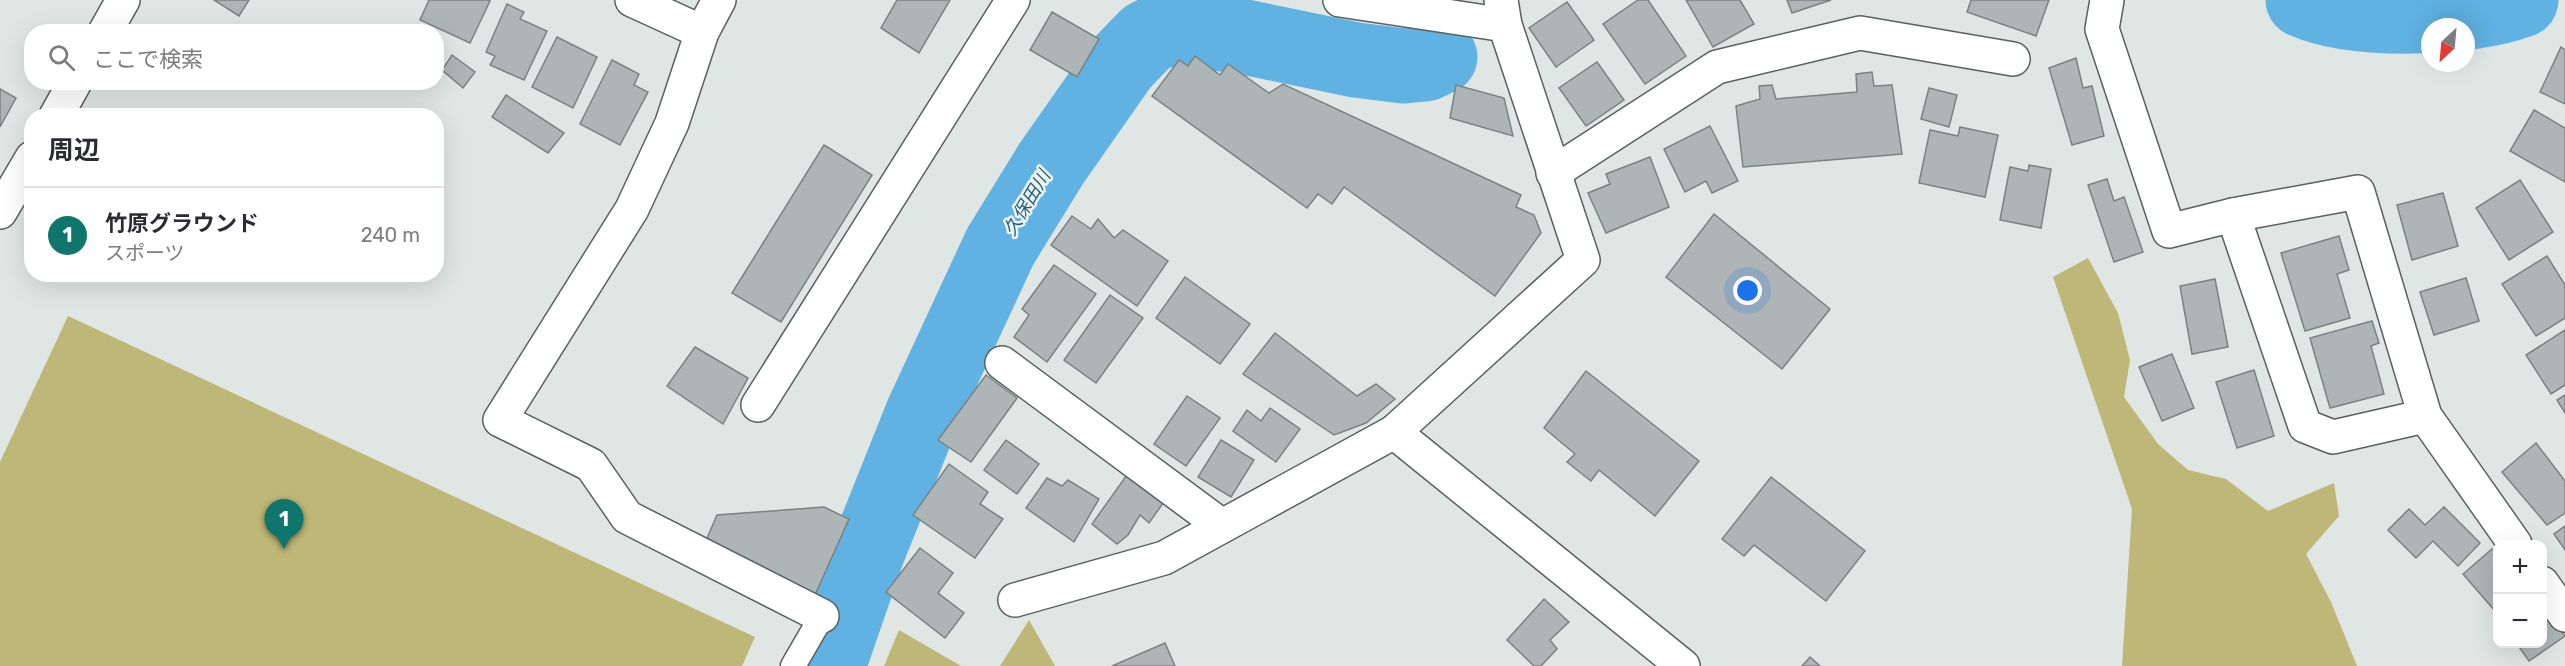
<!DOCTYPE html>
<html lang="ja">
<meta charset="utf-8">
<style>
body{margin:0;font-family:Rubik,"Noto Sans JP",sans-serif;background:#f2f2f3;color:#2b2b33}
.controls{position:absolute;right:18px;bottom:18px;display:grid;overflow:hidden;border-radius:12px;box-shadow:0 6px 24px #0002}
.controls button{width:54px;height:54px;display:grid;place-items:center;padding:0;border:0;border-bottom:2px solid #e1e1e2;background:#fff;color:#2b2b33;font:30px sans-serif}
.compass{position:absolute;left:2421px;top:18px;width:54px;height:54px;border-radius:50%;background:#fff;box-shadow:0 6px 24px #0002;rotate:206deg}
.you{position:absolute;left:1748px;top:291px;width:21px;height:21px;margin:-15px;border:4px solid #fff;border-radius:50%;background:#1a73e8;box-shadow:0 0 0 9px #1a73e833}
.badge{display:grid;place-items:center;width:39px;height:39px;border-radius:50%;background:#0f766e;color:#fff;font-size:20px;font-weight:700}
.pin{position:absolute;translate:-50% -50px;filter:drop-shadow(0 2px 3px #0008)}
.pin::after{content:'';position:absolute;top:32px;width:21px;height:18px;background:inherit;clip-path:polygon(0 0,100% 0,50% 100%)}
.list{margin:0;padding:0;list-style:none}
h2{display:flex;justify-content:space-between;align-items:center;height:78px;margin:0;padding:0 24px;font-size:26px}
h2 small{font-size:20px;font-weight:400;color:#7c7c81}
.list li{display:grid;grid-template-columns:39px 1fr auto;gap:18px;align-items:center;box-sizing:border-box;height:96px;padding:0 24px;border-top:2px solid #e1e1e2}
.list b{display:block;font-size:22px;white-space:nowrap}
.list p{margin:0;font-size:20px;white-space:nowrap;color:#7c7c81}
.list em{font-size:20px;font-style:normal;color:#7c7c81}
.icon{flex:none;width:33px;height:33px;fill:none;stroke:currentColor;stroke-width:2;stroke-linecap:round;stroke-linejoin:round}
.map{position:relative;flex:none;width:2565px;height:666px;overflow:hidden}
.search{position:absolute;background:#fff;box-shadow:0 6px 24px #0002;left:24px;top:24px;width:420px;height:66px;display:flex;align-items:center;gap:15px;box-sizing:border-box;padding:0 21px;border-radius:24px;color:#7c7c81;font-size:22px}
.panel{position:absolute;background:#fff;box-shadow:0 6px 24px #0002;left:24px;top:108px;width:420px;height:174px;border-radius:24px}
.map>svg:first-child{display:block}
</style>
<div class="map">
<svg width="2565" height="666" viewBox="0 0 2565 666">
<rect width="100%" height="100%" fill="#dfe6e3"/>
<g fill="#bfb777">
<path d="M2088 258 2118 313 2130 360 2124 397 2158 444 2188 470 2226 479 2268 511 2334 483 2339 516 2306 554 2331 602 2357 666H2122L2132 509 2053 277Z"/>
<path d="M68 316 755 637 742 666H0V462Z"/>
<path d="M1029 620 1055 666H1000Z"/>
<path d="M899 630 961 666H884Z"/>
</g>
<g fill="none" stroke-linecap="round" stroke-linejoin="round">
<g stroke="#60b2e2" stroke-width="75">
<path d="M2303 0C2354 23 2469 20 2521 0"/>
<path d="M828 666 867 553 923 413 1000 247 1051 164 1121 64 1147 37 1160 31 1177 29 1240 36 1356 60 1404 66 1425 64 1440 57"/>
</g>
</g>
<g fill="#aeb5b6" stroke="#7b8282" stroke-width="1.5">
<path d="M214 0H249L239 16Z"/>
<path d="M429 0H487L490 1 470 43 420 20Z"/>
<path d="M897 0H950L919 53 881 28Z"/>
<path d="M1638 0H1648L1686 56 1645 84 1603 24Z"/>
<path d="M1686 0H1740L1754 24 1713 47Z"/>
<path d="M1787 0H1831L1792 13Z"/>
<path d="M1971 0H2049L2036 36 1967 12Z"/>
<path d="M1567 2 1594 40 1556 67 1529 28Z"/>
<path d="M507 4 524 12 520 19 547 31 524 80 490 65 495 56 486 52Z"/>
<path d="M1052 12 1099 39 1077 77 1030 50Z"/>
<path d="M557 37 597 57 573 108 532 87Z"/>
<path d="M2561 47 2565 50V104L2540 92Z"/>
<path d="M452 55 475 72 463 88 442 70Z"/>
<path d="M1195 56 1220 75 1228 64 1269 93 1283 84 1521 195 1516 207 1534 215 1541 233 1495 296 1344 187 1332 204 1318 194 1307 208 1152 96 1179 60 1188 66Z"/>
<path d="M2076 58 2083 88 2092 86 2104 136 2072 145 2049 68Z"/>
<path d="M612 60 639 74 634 85 648 92 620 145 580 124Z"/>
<path d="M1597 62 1624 100 1586 126 1559 88Z"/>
<path d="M1872 72 1874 86 1892 85 1902 154 1743 167 1736 106 1760 99 1759 86 1772 85 1776 99 1857 92 1856 74Z"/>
<path d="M1456 85 1504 98 1513 136 1450 118Z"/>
<path d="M1929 88 1957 95 1949 127 1921 119Z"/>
<path d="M0 89 16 98 0 127Z"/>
<path d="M506 95 564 133 548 153 492 117Z"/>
<path d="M2534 110 2565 128V182L2510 151Z"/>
<path d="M1710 126 1738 181 1712 193 1706 181 1685 192 1664 149Z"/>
<path d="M1960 127 1998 135 1985 197 1919 183 1930 130 1958 136Z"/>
<path d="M824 145 872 175 781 322 732 293Z"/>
<path d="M1650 157 1669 207 1606 233 1588 193 1610 184 1606 174Z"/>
<path d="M2029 165 2051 169 2041 228 2000 220 2010 167 2028 171Z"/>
<path d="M2107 179 2114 201 2124 197 2143 252 2114 262 2088 185Z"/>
<path d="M2520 180 2553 232 2509 260 2476 208Z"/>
<path d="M2443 193 2458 246 2412 260 2397 205Z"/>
<path d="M1714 214 1830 309 1782 369 1666 277Z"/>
<path d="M1072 216 1091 229 1098 219 1114 238 1123 230 1168 261 1137 306 1051 245Z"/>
<path d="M2339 236 2349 270 2337 274 2350 318 2305 331 2281 253Z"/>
<path d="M2547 256 2565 285V318L2536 336 2502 284Z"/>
<path d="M1054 265 1096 294 1047 362 1014 337 1029 315 1022 309Z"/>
<path d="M1185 277 1250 324 1220 364 1156 318Z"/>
<path d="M2466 278 2479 321 2434 335 2420 292Z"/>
<path d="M2215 279 2228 347 2192 354 2180 286Z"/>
<path d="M1110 295 1143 318 1096 383 1064 360Z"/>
<path d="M2372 321 2379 343 2371 346 2384 394 2330 408 2310 338Z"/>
<path d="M2565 330V385L2551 394 2526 355Z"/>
<path d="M1275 333 1357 396 1376 384 1395 399 1366 423 1334 435 1243 374Z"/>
<path d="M695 347 748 378 723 424 667 386Z"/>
<path d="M2172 354 2194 408 2162 421 2139 367Z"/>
<path d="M2254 370 2274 436 2237 448 2216 382Z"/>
<path d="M1586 371 1699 461 1655 516 1599 470 1591 481 1567 462 1575 454 1544 428Z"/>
<path d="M986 375 1017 398 971 462 938 440Z"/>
<path d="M2565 395V413L2557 400Z"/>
<path d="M1187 396 1220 418 1186 466 1154 444Z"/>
<path d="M1270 408 1300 429 1276 462 1233 431 1247 410 1261 421Z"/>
<path d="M1006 440 1039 464 1017 494 984 470Z"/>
<path d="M1221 440 1254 460 1231 497 1198 477Z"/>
<path d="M2536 443 2565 481V513L2547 525 2502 472Z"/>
<path d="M949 464 988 492 980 504 1003 519 975 558 913 515Z"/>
<path d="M1129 472 1166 499 1149 523 1140 515 1128 535 1117 544 1092 524Z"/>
<path d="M1771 477 1865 551 1826 601 1754 545 1744 556 1722 539Z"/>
<path d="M1047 478 1062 486 1068 480 1099 499 1074 542 1026 508Z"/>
<path d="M824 507 849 519 815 595 705 543 717 515Z"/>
<path d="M2444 507 2480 543 2458 566 2433 541 2416 558 2388 530 2409 509 2425 525Z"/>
<path d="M2565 526V550L2554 534Z"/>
<path d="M920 548 953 573 938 593 964 613 945 638 886 592Z"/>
<path d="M2492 549 2498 555V609L2495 611 2463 574Z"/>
<path d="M1544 599 1569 622 1550 640 1557 649 1541 666H1534L1507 640Z"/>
<path d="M2542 604 2565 636 2529 661 2517 644H2542Z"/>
<path d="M1165 643 1175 666H1112Z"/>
<path d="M1810 657 1820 666H1802Z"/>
</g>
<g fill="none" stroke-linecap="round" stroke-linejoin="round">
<g stroke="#5b605e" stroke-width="27">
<path id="lane" d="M793 666 822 616"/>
</g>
<g stroke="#5b605e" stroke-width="36">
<g id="street">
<path d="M632 0 702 32"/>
<path d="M719 0 702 32 672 123 632 209 500 420 591 465 627 517 822 616"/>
<path d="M1340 0 1505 25"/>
<path d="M1501 0 1505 25 1583 260 1394 432 1683 666"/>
<path d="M2107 0 2102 29 2169 231 2233 215"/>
<path d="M1553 173 1717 67 1860 33 2013 59"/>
<path d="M1002 363 1222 526"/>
<path d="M758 405 1013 0"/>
<path d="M2425 416 2333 437 2305 426 2233 215 2358 192 2425 416 2515 544"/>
<path d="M2542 583 2565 615"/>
<path d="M1015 600 1164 558 1394 432"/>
</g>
</g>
<g stroke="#5b605e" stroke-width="36">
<g id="secondary">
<path d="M105 32 123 0"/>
<path d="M56 116 75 82"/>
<path d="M0 212 32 158"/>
</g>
</g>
<use href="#lane" stroke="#fff" stroke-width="24"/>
<use href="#street" stroke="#fff" stroke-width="33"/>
<use href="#secondary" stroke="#fff" stroke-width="33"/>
</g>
<g text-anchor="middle" stroke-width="5" stroke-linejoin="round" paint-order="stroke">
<g font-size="18" font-style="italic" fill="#1e5c7d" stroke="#ecf3f0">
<text transform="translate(1027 203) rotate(-59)" y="6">久保田川</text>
</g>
</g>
</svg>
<div class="controls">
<button>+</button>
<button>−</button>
</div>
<svg class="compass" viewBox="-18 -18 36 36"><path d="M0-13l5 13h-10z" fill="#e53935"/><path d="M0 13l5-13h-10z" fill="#7c7c81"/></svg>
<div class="you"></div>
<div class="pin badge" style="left:284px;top:549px">1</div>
<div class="search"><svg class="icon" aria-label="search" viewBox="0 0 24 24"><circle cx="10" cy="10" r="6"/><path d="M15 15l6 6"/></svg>ここで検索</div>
<section class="panel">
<h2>周辺<small></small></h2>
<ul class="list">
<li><span class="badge">1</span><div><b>竹原グラウンド</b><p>スポーツ</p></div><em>240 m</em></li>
</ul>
</section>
</div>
